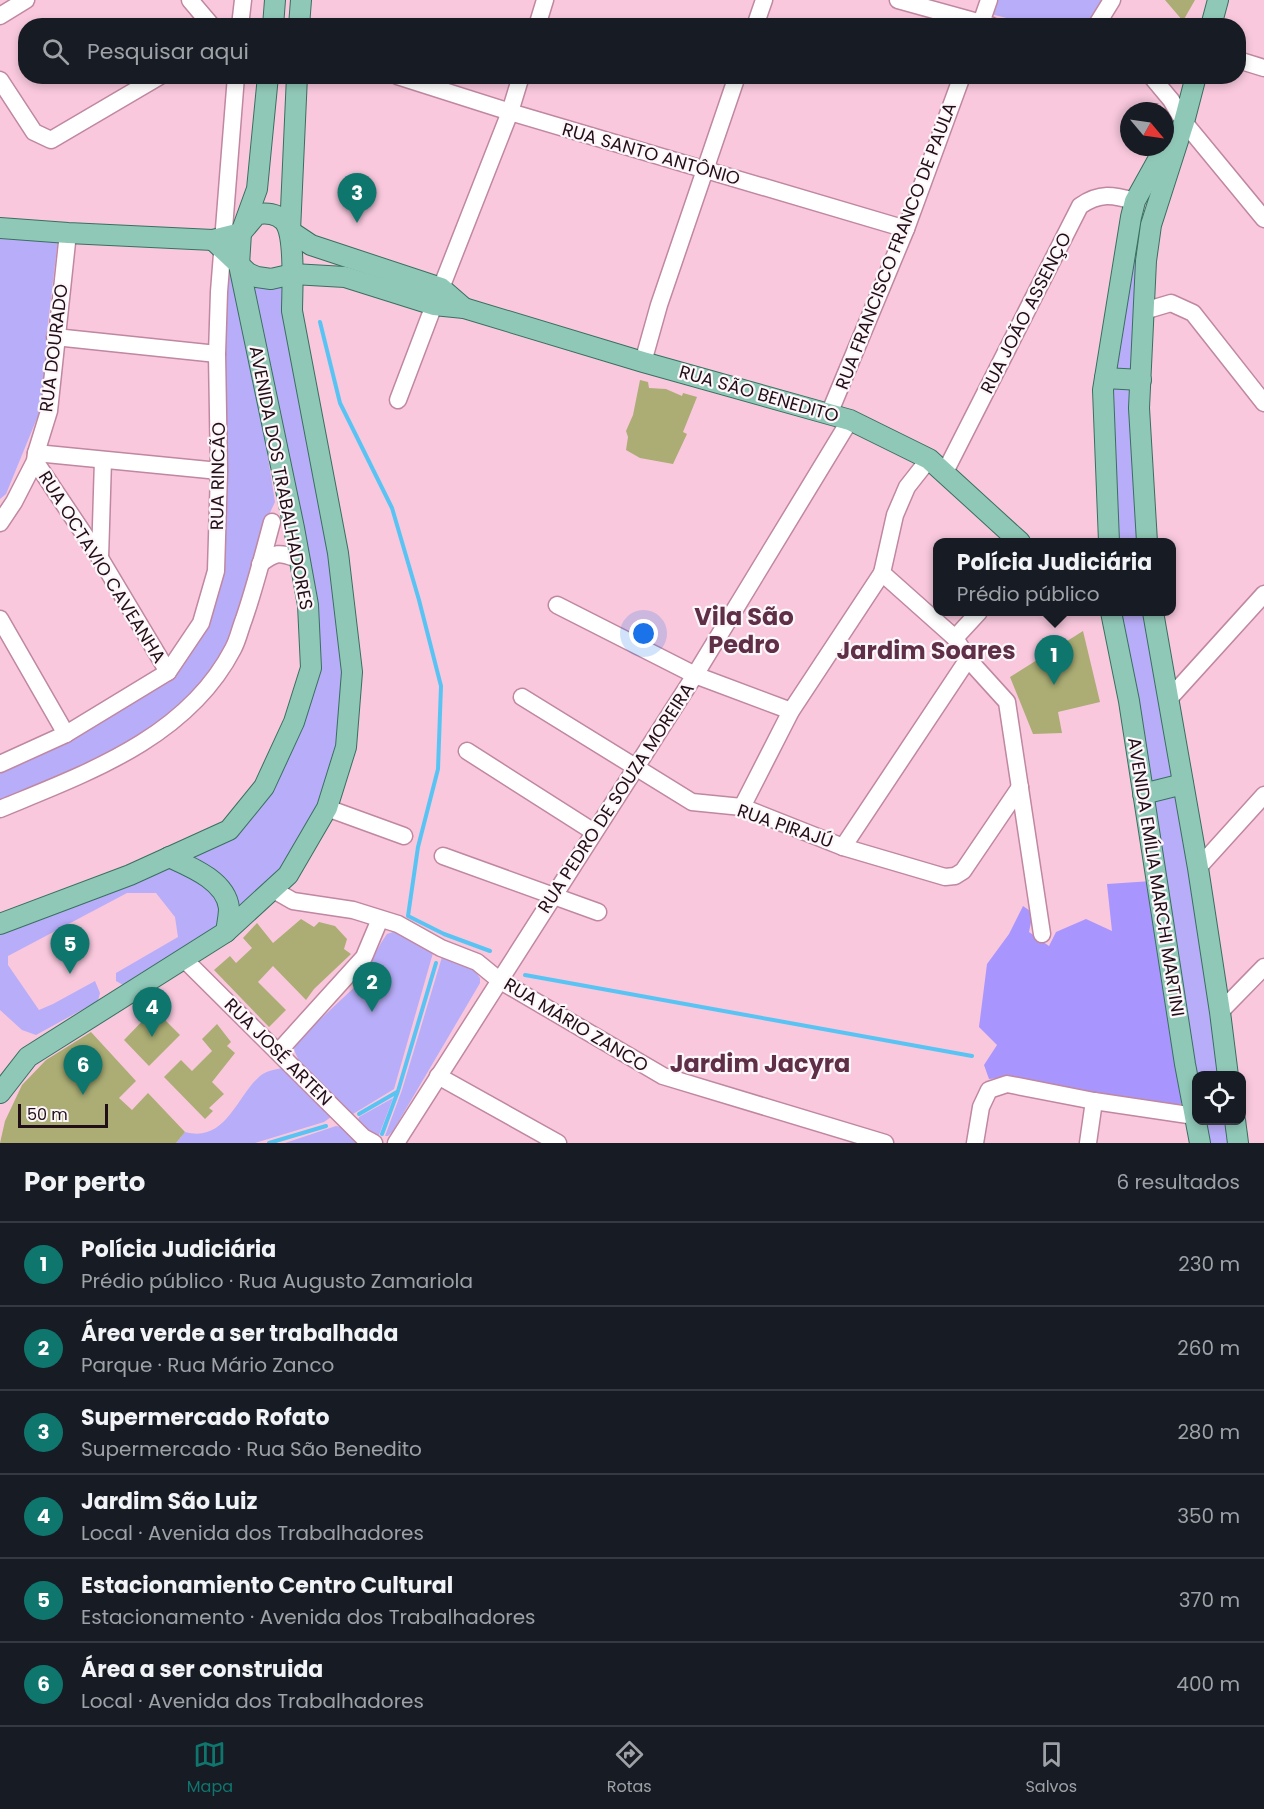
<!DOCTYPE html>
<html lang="pt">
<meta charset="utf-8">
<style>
body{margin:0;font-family:Poppins,sans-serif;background:#20242c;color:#f1f3f6}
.controls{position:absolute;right:18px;bottom:18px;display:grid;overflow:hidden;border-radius:12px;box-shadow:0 3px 9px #0003}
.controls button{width:54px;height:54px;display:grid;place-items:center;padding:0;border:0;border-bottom:2px solid #363941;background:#171b24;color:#f1f3f6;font:30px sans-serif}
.compass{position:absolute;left:1120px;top:102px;width:54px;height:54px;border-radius:50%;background:#171b24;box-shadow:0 3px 9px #0003;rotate:119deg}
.scale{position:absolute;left:18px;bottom:15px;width:90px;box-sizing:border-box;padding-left:6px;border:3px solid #220e18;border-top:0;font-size:16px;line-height:21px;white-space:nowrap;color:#220e18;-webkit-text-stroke:4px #fdf7fa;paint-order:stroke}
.you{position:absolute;left:644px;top:634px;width:21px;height:21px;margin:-15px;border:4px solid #fff;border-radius:50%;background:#1a73e8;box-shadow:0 0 0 9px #1a73e833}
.badge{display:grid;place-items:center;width:39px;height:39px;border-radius:50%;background:#0f766e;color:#fff;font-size:20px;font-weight:700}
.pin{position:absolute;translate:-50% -50px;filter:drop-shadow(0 2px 3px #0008)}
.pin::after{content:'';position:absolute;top:32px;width:21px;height:18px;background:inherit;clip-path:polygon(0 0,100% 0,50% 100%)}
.popup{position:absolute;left:933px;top:538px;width:243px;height:78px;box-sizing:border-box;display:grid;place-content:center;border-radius:12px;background:#171b24;filter:drop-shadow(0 2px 4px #0005);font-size:20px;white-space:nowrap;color:#9ea1a6}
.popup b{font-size:22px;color:#f1f3f6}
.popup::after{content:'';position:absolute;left:50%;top:100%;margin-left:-12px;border:12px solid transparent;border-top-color:#171b24}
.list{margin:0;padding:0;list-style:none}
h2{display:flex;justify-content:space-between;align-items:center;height:78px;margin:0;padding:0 24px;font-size:26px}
h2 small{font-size:20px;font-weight:400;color:#9ea1a6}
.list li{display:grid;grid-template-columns:39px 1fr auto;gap:18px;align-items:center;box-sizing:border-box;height:84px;padding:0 24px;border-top:2px solid #363941}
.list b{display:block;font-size:22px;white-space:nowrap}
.list p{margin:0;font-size:20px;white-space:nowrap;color:#9ea1a6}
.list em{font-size:20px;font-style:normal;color:#9ea1a6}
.icon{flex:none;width:33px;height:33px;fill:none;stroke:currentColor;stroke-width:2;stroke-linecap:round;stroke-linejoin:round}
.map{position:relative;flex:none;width:1264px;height:1143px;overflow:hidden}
.search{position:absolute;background:#171b24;box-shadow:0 3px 9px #0003;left:18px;right:18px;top:18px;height:66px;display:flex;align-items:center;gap:15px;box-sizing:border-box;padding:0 21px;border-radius:24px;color:#9ea1a6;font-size:22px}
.sheet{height:582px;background:#171b24}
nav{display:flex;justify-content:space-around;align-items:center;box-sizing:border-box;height:84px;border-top:2px solid #363941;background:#171b24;font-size:16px;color:#9ea1a6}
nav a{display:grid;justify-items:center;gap:3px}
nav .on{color:#0f766e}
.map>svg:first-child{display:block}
</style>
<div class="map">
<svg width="1264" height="1143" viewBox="0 0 1264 1143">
<rect width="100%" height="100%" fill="#f9c8dd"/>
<g fill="#b8adf8">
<path d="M996 0H1102L1086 25H1033L991 14Z"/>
<path d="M0 237 58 239 47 332 42 406 6 494 0 499Z"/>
<path d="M1142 243 1136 375 1109 372 1133 252Z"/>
<path d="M225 257 238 269 275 502 267 519 231 641 212 673 153 731 102 758 0 804V768L166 680 212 606Z"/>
<path d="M287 282 333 549 348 673 341 747 323 806 293 859 233 922 191 862 195 851 263 797 316 644 247 283Z"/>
<path d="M1136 384 1142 542H1115L1112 387Z"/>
<path d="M1118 612H1149L1178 780 1148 788Z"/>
<path d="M1179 789 1221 1075 1196 1076 1149 799Z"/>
<path d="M170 861 219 894 224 929 130 989 116 981V973L178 937 175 917 156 893H127L8 956V965L39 1010 53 1004 95 981 100 993 98 1001 36 1035 22 1030 0 1010V931Z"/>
<path d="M393 932 402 933 433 953 394 1089 353 1114H350L299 1061 294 1050 296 1042 359 983 381 943 387 934Z"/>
<path d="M442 957 473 969 480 978V983L393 1131 388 1136H385L402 1090Z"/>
<path d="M283 1068 332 1113 331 1117 324 1122 255 1143H176L185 1132C226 1143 236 1097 260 1076 266 1071 276 1069 283 1068Z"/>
<path d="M393 1098 379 1135C371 1135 362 1128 358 1121L359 1117Z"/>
<path d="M1203 1121H1229L1234 1143H1207Z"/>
<path d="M336 1126 341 1127 358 1143H285Z"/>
</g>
<path fill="#a896fe" d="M1152 881 1184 1089 1181 1104 1164 1105 1014 1077 989 1079 984 1065 997 1045 979 1027 987 964 1009 934 1023 906 1033 913 1029 932 1049 946 1056 932 1086 919 1112 931 1107 884Z"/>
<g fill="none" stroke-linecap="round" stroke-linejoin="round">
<g stroke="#59c4f3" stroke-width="4">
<path d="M320 322 340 403 392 508 419 600 441 686 438 769 418 847 408 916 444 934 490 951"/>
<path d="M525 975 972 1056"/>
<path d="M359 1114 397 1092"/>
<path d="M382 1134 398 1091 436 963"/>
<path d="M269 1143 326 1126"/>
</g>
</g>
<g fill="#abad74">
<path d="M1165 0H1195L1183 21Z"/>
<path d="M640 380 648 382 649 388 666 389 682 396 683 393 697 397 683 432 687 434 673 464 640 458 626 450 628 437 626 431 633 415Z"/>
<path d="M1083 631 1100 702 1058 712 1062 733 1033 734 1010 677Z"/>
<path d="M301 919 314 927 319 922 335 926 347 939 344 949 351 954 314 989 306 1000 273 966 258 982 286 1010 269 1027 214 970 230 956 236 963 252 948 243 938 257 923 273 943Z"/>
<path d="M154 1009 180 1035 149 1066 124 1040Z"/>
<path d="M217 1024 231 1042 227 1046 235 1053 212 1082 224 1094 209 1108 213 1111 205 1119 164 1077 181 1060 192 1071 212 1051 202 1039Z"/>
<path d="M91 1032 136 1081 119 1098 132 1110 148 1093 185 1132 176 1143H0L5 1121 22 1085 46 1060Z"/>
</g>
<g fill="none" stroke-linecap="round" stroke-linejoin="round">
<g stroke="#c087a1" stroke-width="19">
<g id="minor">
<path d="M190 0 212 26"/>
<path d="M898 0 992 26"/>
<path d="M0 16 26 0"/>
<path d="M240 26 243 0"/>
<path d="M537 26 545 0"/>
<path d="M755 26 764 0"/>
<path d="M980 26 989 0"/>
<path d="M1096 26 1112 0"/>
<path d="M1238 60 1264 68"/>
<path d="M397 76 510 112 906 229"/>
<path d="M1151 76 1171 100 1184 122 1264 219"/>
<path d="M0 80 34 132 51 140 160 76"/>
<path d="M441 288 510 112 521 76"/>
<path d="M1144 311 1171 303 1193 313 1264 403"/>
<path d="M55 337 217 354"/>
<path d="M643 362 659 305 737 76"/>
<path d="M398 400 434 305"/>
<path d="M829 414 906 229 962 76"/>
<path d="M36 453 219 471"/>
<path d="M929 459 907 487 895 515 882 573 955 638 968 659 1007 702 1042 934"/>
<path d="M35 461 100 558 168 672"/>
<path d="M945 472 1080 206C1100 192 1113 195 1135 201"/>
<path d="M0 523 14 502 35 461 36 453 49 411 68 233"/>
<path d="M100 558 103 460"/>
<path d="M260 564C278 550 280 553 301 560"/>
<path d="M557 605 695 675 791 711"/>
<path d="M0 619 66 734"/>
<path d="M955 638 979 612"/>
<path d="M522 697 692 802 742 807 843 847 945 877 955 876 963 871 1020 787"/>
<path d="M1168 700 1264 594"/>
<path d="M467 751 594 832"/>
<path d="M0 764 66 734 168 672 201 623 216 571 219 471 217 354 219 292 236 76"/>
<path d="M742 807 791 711 882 573"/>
<path d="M327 808 404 836"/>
<path d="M0 809C87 773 187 738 233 649 238 640 240 629 244 619 255 587 263 555 272 522"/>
<path d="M843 847 968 659"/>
<path d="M443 856 598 912"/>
<path d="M1198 868 1264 795"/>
<path d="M272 889 293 901 353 910 398 924 441 948 477 962 499 980 663 1076 885 1143"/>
<path d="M184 959 363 1137 374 1143"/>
<path d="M1220 1012 1264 967"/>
<path d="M279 1051 364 957 380 919"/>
<path d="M438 1076 558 1143"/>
<path d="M396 1143 695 675 850 420"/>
<path d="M975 1143 981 1107 989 1090 1007 1084 1094 1101 1195 1116"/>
<path d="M1088 1143 1094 1101"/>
</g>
</g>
<g stroke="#396f60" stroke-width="22">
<g id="major">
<path d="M273 26 275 0"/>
<path d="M299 26 301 0"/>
<path d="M1211 26 1218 0"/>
<path d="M0 228 68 233 213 240 241 233 257 214C267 213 276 213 284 221 296 235 292 292 292 311L338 553 352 672 346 747 327 808 288 875 226 932 28 1057 0 1093"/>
<path d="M290 231 311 245 441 288 464 308"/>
<path d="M290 231 297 76"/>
<path d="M213 240 248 273 257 277 271 279 293 274 345 277 434 305 464 308 643 362 850 420 929 459 1020 542"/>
<path d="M1105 378 1141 380"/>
<path d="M1109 542 1103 390 1131 217 1135 201 1165 147"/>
<path d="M1147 542 1139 408 1146 261 1151 225 1184 122 1196 76"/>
<path d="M1111 612 1129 701 1185 1064 1200 1143"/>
<path d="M1153 612 1198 868 1220 1012 1228 1076"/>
<path d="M1143 794 1183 784"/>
<path d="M169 857C191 867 226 881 229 908 229 916 227 925 226 932"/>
<path d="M0 924 130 875 229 830 264 787 294 722 311 668 308 605 294 528 239 265 241 233 257 189 268 76"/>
<path d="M1235 1120 1238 1143"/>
</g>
</g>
<use href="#minor" stroke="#fff" stroke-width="16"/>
<use href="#major" stroke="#90c8b7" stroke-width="20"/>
</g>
<g text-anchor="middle" stroke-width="4.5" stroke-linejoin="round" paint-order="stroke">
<g font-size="18" fill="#220e18" stroke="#fdf7fa">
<text transform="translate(651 154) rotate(16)" y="6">RUA SANTO ANTÔNIO</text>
<text transform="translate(896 246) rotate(-69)" y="6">RUA FRANCISCO FRANCO DE PAULA</text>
<text transform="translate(1026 313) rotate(-63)" y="6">RUA JOÃO ASSENÇO</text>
<text transform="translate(54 348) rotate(-83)" y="6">RUA DOURADO</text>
<text transform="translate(759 394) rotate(16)" y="6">RUA SÃO BENEDITO</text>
<text transform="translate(218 476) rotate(-89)" y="6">RUA RINCÃO</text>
<text transform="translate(281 478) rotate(79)" y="6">AVENIDA DOS TRABALHADORES</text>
<text transform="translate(102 567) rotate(58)" y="6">RUA OCTAVIO CAVEANHA</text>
<text transform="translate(616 798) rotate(-57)" y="6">RUA PEDRO DE SOUZA MOREIRA</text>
<text transform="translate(785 826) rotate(19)" y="6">RUA PIRAJÚ</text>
<text transform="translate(1156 877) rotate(81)" y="6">AVENIDA EMÍLIA MARCHI MARTINI</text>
<text transform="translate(576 1025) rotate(31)" y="6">RUA MÁRIO ZANCO</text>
<text transform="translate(278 1052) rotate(45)" y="6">RUA JOSÉ ARTEN</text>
</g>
<g font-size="24" font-weight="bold" fill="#5f2f47" stroke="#fdf7fa">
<text x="744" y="625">Vila São<tspan x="744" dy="28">Pedro</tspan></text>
<text x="926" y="659">Jardim Soares</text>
<text x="760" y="1072">Jardim Jacyra</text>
</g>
</g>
</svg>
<div class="controls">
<button><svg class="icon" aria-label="locate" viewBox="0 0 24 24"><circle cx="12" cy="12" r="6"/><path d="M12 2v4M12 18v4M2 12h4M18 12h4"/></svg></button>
</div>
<svg class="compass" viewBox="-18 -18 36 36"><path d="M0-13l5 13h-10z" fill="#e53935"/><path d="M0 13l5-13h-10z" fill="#9ea1a6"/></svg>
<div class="scale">50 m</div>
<div class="you"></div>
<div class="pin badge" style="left:1054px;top:685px">1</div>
<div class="popup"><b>Polícia Judiciária</b>Prédio público</div>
<div class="pin badge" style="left:372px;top:1012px">2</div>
<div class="pin badge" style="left:357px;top:223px">3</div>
<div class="pin badge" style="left:152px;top:1037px">4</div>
<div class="pin badge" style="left:70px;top:974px">5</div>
<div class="pin badge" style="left:83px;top:1095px">6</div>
<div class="search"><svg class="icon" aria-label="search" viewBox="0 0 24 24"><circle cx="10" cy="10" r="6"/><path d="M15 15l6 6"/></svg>Pesquisar aqui</div>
</div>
<section class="sheet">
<h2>Por perto<small>6 resultados</small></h2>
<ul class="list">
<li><span class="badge">1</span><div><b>Polícia Judiciária</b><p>Prédio público · Rua Augusto Zamariola</p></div><em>230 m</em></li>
<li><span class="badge">2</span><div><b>Área verde a ser trabalhada</b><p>Parque · Rua Mário Zanco</p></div><em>260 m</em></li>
<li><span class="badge">3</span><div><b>Supermercado Rofato</b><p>Supermercado · Rua São Benedito</p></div><em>280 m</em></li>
<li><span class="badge">4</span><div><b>Jardim São Luiz</b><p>Local · Avenida dos Trabalhadores</p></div><em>350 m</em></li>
<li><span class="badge">5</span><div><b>Estacionamiento Centro Cultural</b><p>Estacionamento · Avenida dos Trabalhadores</p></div><em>370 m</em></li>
<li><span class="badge">6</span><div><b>Área a ser construida</b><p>Local · Avenida dos Trabalhadores</p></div><em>400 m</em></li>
</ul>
</section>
<nav>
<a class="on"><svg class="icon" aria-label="map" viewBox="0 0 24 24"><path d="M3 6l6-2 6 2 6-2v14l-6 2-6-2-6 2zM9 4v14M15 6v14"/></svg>Mapa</a>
<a><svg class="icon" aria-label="directions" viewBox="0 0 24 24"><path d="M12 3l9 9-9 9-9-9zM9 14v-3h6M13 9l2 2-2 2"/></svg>Rotas</a>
<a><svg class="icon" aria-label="saved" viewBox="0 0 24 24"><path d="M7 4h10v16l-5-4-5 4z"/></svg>Salvos</a>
</nav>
